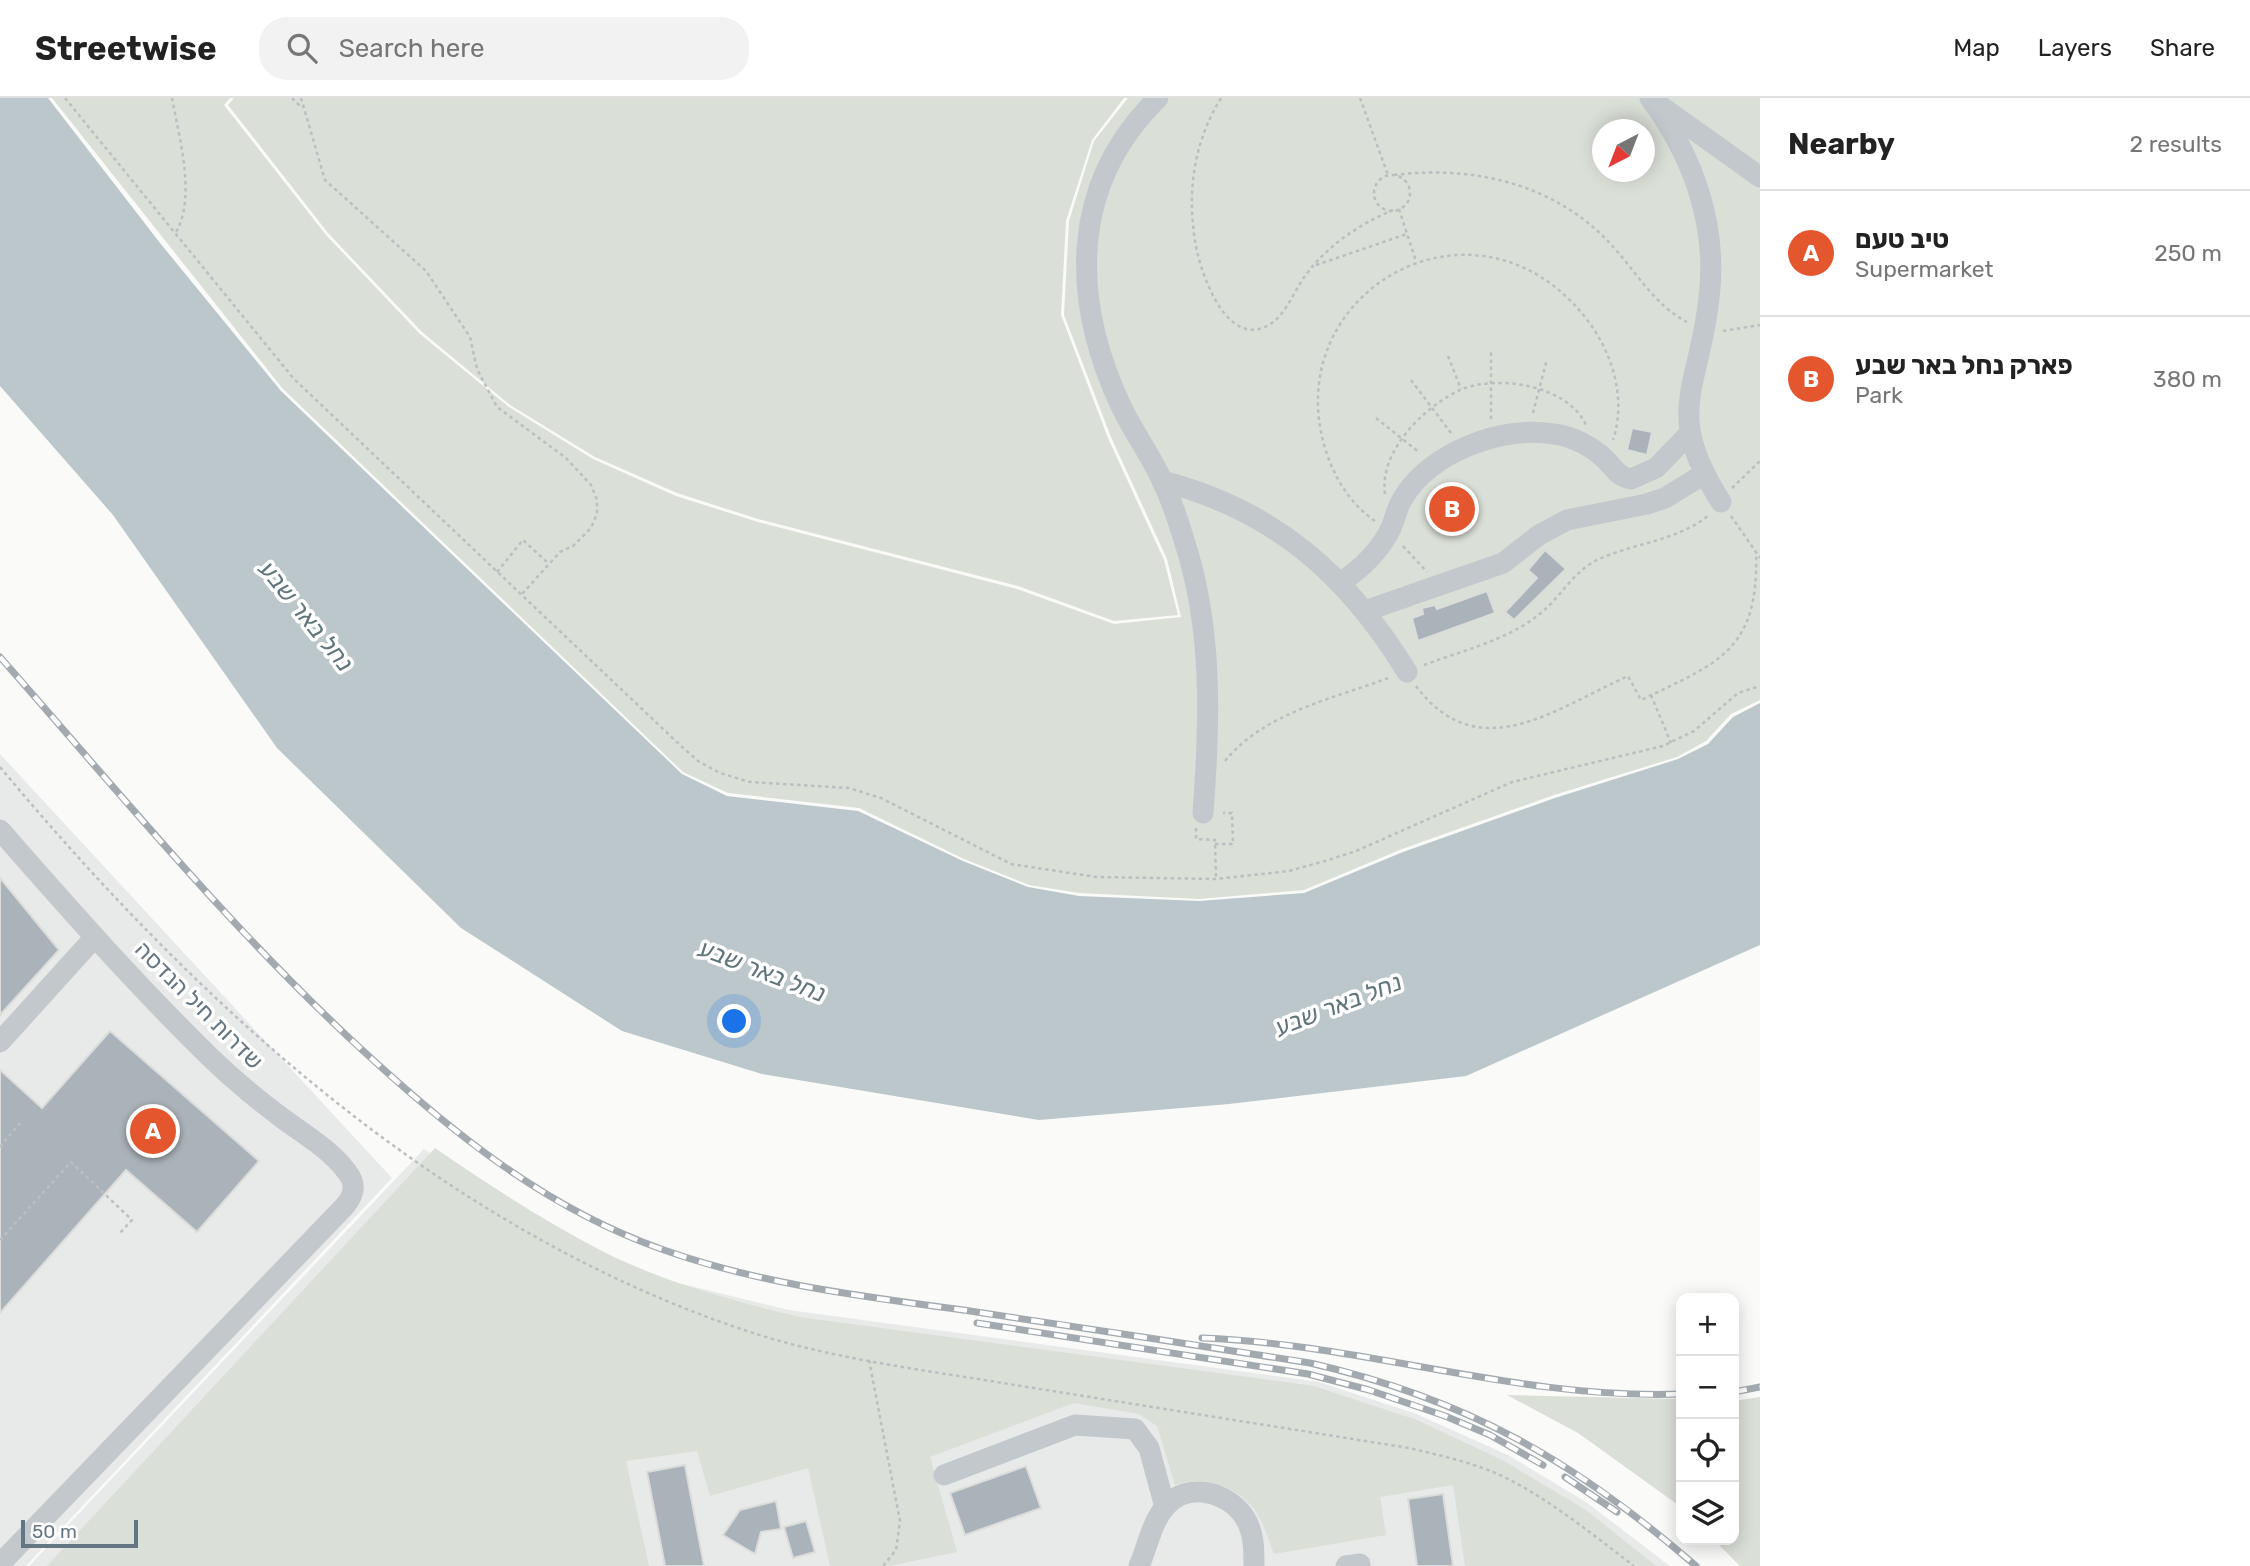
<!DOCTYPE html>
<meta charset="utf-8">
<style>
body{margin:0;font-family:Rubik,"Noto Sans Hebrew",sans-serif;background:#f2f2f2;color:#222}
.controls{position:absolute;right:21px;bottom:21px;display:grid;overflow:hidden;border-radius:14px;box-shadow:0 4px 18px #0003}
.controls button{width:63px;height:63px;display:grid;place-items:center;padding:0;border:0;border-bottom:2px solid #e0e0e0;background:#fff;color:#222;font:35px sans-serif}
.compass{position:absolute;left:1592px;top:21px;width:63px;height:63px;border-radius:50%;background:#fff;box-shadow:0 4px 18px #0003;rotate:222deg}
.scale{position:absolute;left:21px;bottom:18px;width:117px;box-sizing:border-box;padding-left:7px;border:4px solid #657683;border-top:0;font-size:19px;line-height:24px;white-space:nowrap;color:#657683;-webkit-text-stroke:5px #fff;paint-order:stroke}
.you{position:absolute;left:735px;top:924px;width:24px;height:24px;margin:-18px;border:5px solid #fff;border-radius:50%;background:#1a73e8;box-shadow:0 0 0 10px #1a73e833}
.badge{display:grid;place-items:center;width:46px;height:46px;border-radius:50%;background:#e4572e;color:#fff;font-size:23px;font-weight:700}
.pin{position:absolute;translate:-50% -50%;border:4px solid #fff;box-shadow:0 2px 7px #0006}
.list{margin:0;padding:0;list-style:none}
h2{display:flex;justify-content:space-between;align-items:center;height:91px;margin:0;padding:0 28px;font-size:30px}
h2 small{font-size:23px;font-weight:400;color:#767676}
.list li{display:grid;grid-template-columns:46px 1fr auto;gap:21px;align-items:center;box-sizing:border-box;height:126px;padding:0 28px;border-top:2px solid #e0e0e0}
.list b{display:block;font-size:26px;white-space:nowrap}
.list p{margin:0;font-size:23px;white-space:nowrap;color:#767676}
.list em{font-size:23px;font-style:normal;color:#767676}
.icon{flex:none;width:38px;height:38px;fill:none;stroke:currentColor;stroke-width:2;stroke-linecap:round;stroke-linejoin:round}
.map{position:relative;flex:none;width:1760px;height:1468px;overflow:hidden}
header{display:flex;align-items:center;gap:42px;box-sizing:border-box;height:98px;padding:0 35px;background:#fff;border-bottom:2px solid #e0e0e0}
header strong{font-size:33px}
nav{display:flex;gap:38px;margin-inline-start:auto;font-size:24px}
.search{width:490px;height:63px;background:#f2f2f2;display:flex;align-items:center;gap:18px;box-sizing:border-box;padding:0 24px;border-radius:28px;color:#767676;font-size:26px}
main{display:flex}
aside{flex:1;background:#fff}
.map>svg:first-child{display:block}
</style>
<header>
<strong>Streetwise</strong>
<div class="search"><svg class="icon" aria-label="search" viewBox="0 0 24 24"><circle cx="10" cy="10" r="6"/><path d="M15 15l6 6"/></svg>Search here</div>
<nav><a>Map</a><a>Layers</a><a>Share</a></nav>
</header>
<main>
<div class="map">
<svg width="1760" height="1468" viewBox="0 0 1760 1468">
<rect width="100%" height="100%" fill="#fafaf8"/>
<g fill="#e8e9e9">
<path d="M0 656 392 1080 26 1468H0Z"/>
<path d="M424 1051 561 1139 658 1180 789 1212 1319 1284 1414 1315 1508 1357 1586 1404 1670 1468H29Z"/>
</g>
<g fill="#dadfd7" fill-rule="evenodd">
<path d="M52 0H230L224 7 326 137 420 236 509 309 593 361 676 398 758 424 1017 491 1114 526 1181 519 1167 461 1111 339 1064 217 1069 123 1094 43 1128 0H1760V602L1731 616 1706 643 1677 659 1554 697 1402 751 1304 792 1199 801 1079 795 1029 787 964 761 859 710 728 695 683 674 283 291ZM1602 32H1644V74H1602Z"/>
<path d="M234 0H1124L1092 42 1066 123 1061 217 1108 340 1164 462 1178 517 1114 523 1018 488 758 421 677 395 595 359 510 307 422 234 328 135 228 7Z"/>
<path d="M435 1050C489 1087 544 1123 602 1153 663 1184 733 1203 799 1219L1314 1288 1417 1322 1504 1363 1586 1412 1656 1468H1465L1453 1387 1380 1399 1386 1437 1274 1456C1268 1441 1263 1423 1254 1411 1235 1387 1203 1377 1175 1387L1157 1328 1139 1316 1074 1305 930 1359 957 1454 889 1468H830L808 1370 710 1398 697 1353 626 1363 649 1468H47Z"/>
<path d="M1507 1297 1681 1301V1409L1578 1335Z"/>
<path d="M1760 1299V1468H1740L1714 1442H1734V1303Z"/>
</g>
<path fill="#bbc7cb" d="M0 0H48L160 145 281 293 682 676 727 698 858 713 963 763 1028 789 1079 798 1199 803 1304 795 1403 754 1555 700 1678 661 1708 646 1733 619 1760 605V847L1466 978 1229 1006 1039 1022 762 976 622 933 461 830 277 650 113 417 0 288Z"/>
<g fill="#aab3b9" stroke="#dcdcda" stroke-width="2">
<path d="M1632 330 1652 334 1647 357 1627 352Z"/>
<path d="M1545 452 1566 471 1514 522 1505 514 1537 480 1528 472Z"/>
<path d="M1487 493 1495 515 1418 543 1412 520 1423 516 1422 510 1435 507 1437 511Z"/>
<path d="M0 780 59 852 0 917Z"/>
<path d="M110 933 259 1063 197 1134 126 1072 0 1215V972L42 1010Z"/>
<path d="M685 1367 704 1468H665L647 1374Z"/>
<path d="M1026 1368 1041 1410 965 1437 950 1395Z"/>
<path d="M1443 1396 1453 1468H1417L1408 1401Z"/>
<path d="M776 1403 781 1431 761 1434 755 1456 723 1437 740 1412Z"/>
<path d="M806 1423 815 1454 793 1460 784 1429Z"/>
</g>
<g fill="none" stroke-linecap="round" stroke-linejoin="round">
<g stroke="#bbbfc2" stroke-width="2.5" stroke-dasharray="3.5 3.5" stroke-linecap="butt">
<path d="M65 0 294 281 681 648 698 663 720 675 750 684 849 690 881 700 1011 766 1096 779 1216 781 1289 773 1325 763 1356 753 1512 684 1663 648 1694 633 1738 595 1760 588"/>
<path d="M172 0C179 40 197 100 175 136"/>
<path d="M292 0 302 10"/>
<path d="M301 0 325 82 426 173 470 239 477 271 497 309 566 360 591 387 597 402V416L591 430 573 448 560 454 522 496"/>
<path d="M1221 0C1194 44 1187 92 1195 143 1199 171 1225 250 1267 228 1285 219 1293 195 1305 178 1328 147 1358 127 1393 112"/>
<path d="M1360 0 1388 77"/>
<path d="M1394 77C1477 67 1560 87 1616 152 1638 177 1656 208 1687 224"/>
<circle cx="1392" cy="95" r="18"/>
<path d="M1399 111 1416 163"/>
<path d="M1316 167 1407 136"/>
<path d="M1723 233 1760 227"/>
<path d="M1448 258 1461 291"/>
<path d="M1411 282 1451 335"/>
<path d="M1533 315 1547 261"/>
<path d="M1376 320 1420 355"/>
<path d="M1491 321V254"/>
<path d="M1732 390 1760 363"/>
<path d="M1385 396C1379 353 1424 309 1460 292 1497 276 1568 287 1586 327"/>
<path d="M1731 418 1760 460"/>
<path d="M1375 423C1349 405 1334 379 1325 350 1278 194 1475 81 1585 219 1612 253 1627 300 1613 342"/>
<path d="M1403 448 1427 474"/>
<path d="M497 474 523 442 549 466"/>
<path d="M1424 567C1461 553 1505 543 1537 518 1559 502 1571 476 1595 463 1631 445 1680 443 1710 416"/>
<path d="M1416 588C1478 671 1555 611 1628 578L1641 602C1718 565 1759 553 1756 455"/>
<path d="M1651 597 1671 645"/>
<path d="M1225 663C1265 614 1333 601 1391 579"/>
<path d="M0 669C199 908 443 1131 744 1232 830 1261 925 1272 1015 1287 1146 1308 1278 1329 1409 1350 1442 1358 1476 1365 1506 1380 1552 1403 1593 1437 1634 1468"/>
<path d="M1196 730V741L1215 742 1216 781"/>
<path d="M1215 746H1233L1232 715H1223"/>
<path d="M0 1049 22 1023"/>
<path d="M0 1142 71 1064 132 1122 120 1135"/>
<path d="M869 1262 900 1423 896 1452 883 1468"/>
</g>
<g stroke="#c3c8cc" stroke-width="21">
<path d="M1158 0C1069 87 1071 201 1121 308 1130 327 1142 345 1152 363 1166 387 1176 415 1184 442 1213 530 1210 623 1203 715"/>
<path d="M1650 0C1693 58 1718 127 1709 200 1699 293 1663 313 1721 404"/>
<path d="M1662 9 1760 79"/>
<path d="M1162 383C1274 412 1347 476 1407 574"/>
<path d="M1340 485C1361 471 1380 453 1391 430 1395 421 1397 409 1403 400 1431 354 1502 327 1554 336 1572 338 1593 349 1606 362 1615 371 1617 378 1631 381L1656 370 1689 336"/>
<path d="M1365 513 1503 465 1539 437 1567 422 1647 406 1665 400 1704 376"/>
<path d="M0 732C69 811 138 889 213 962 234 982 258 1002 282 1020 304 1036 331 1052 347 1074 358 1087 353 1100 342 1111L0 1466"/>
<path d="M0 944 94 840"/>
<path d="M944 1377 1075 1327 1135 1331 1149 1350 1165 1409"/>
<path d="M1139 1468C1147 1450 1152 1423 1166 1408 1188 1383 1229 1394 1245 1420 1254 1434 1254 1452 1254 1468"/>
<path d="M1346 1468 1360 1466"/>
</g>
<g stroke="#a2aab0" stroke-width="7">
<g id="rail">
<path d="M0 559C117 692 229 829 360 950 450 1033 546 1111 664 1152 763 1187 867 1199 970 1213 1083 1230 1197 1247 1310 1265 1467 1301 1575 1363 1696 1468"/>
<path d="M977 1225 1308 1276 1369 1292 1445 1318 1490 1337 1543 1367"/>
<path d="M1202 1240C1364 1246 1519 1302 1681 1296"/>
<path d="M1734 1294 1760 1289"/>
<path d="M1565 1379 1617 1414"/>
</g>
</g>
<use href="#rail" stroke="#fff" stroke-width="4.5" stroke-dasharray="13" stroke-linecap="butt"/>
</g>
<g text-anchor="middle" stroke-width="7" stroke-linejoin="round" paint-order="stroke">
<g font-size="23" fill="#657683" stroke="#fff">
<text transform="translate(199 907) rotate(45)" y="8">שדרות חיל הנדסה</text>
</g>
<g font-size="24" font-style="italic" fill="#60757c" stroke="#fff">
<text transform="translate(306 518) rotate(51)" y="8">נחל באר שבע</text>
<text transform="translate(762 873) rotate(21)" y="8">נחל באר שבע</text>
<text transform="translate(1338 907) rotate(-21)" y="8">נחל באר שבע</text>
</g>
</g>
</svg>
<div class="controls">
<button>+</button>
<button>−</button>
<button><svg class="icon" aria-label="locate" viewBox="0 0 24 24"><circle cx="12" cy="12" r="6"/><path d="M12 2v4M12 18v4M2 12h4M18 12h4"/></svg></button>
<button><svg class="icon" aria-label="layers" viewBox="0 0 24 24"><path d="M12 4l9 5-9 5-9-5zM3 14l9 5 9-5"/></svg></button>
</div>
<svg class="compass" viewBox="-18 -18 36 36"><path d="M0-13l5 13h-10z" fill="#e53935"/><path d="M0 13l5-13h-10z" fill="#767676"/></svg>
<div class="scale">50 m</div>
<div class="you"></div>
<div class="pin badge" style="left:153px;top:1033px">A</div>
<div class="pin badge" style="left:1452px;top:411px">B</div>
</div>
<aside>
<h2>Nearby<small>2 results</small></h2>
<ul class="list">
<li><span class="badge">A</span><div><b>טיב טעם</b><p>Supermarket</p></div><em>250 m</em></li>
<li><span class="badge">B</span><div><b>פארק נחל באר שבע</b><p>Park</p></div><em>380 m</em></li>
</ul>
</aside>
</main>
